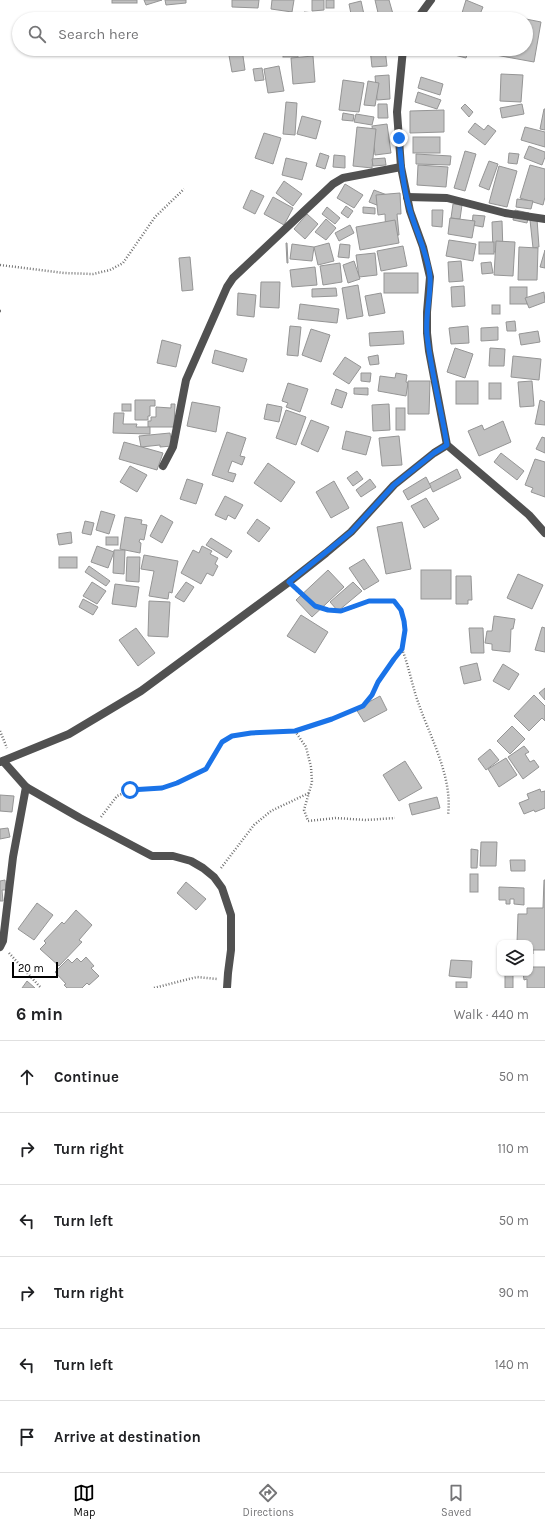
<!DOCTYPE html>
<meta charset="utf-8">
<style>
body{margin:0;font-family:Karla,sans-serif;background:#f2f2f2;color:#202124}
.controls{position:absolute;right:12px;bottom:12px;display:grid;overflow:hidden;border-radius:8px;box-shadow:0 1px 3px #0004}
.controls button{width:36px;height:36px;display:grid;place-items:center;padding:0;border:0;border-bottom:1px solid #e0e0e0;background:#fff;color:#202124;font:20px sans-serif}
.scale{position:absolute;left:12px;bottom:10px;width:46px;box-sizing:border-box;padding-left:4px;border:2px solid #000;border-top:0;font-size:11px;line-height:14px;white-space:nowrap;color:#000;-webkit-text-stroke:3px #fff;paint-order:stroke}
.stop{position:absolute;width:12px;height:12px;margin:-9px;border:3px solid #1a73e8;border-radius:50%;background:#fff}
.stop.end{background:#1a73e8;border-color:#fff;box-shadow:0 1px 4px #0008}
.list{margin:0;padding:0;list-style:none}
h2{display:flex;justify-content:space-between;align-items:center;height:52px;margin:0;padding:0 16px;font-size:17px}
h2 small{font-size:13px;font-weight:400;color:#757577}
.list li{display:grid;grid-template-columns:26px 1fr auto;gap:12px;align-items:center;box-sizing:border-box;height:72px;padding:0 16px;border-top:1px solid #e0e0e0}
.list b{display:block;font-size:15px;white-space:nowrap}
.list em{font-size:13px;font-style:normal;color:#757577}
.icon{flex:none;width:22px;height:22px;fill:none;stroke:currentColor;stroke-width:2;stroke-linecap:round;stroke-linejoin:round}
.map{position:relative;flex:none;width:545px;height:988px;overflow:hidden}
.search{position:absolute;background:#fff;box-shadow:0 1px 3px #0004;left:12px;right:12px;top:12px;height:44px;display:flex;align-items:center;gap:10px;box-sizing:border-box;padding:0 14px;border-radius:22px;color:#757577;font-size:15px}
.sheet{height:484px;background:#fff}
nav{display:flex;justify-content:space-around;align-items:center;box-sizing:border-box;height:56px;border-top:1px solid #e0e0e0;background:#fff;font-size:11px;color:#757577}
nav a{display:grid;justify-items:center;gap:2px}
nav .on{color:#000}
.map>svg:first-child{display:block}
</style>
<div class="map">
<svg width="545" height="988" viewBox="0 0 545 988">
<rect width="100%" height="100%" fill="#fff"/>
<g fill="#c0c0c0" stroke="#959595">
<rect x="112" y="0" width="25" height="3"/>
<path d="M144 0H162L146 5Z"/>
<path d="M165 0H186V3L166 5Z"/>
<path d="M232 0H259L258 8 232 7Z"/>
<path d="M272 0H294L292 12 271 9Z"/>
<path d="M312 0H324V10L312 11Z"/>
<rect x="326" y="0" width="8" height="8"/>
<path d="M375 0H389L393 14 379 17Z"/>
<path d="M466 0 483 7 478 19 462 13Z"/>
<path d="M361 1 365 19H352L349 4Z"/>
<path d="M304 12 334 15V19H303Z"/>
<path d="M215 15V19H190V17Z"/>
<rect x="273" y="17" width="17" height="2"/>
<path d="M526 19 541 22 534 62 479 52 480 49H526Z"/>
<path d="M235 49H242L245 70 232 72 228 50Z"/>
<path d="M261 49H273V53L262 54Z"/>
<rect x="283" y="49" width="15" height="8"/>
<path d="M370 49H385L387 66 372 67Z"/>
<path d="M443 49H469L466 58 443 52Z"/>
<path d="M313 56 315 82 293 84 291 58Z"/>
<path d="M279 66 284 91 268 93 264 69Z"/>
<path d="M262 68 264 80 255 81 253 69Z"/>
<path d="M501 74 523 75 521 102 500 101Z"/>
<path d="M389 75 390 99 377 100 375 76Z"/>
<path d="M421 77 443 84 440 95 418 88Z"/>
<path d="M343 80 364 83 359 112 339 110Z"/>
<path d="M368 81 379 83 375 106 364 105Z"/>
<path d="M418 92 441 100 437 109 415 102Z"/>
<path d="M286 102 297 103 295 135 283 134Z"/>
<path d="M378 104H387L388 118H378Z"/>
<path d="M465 104 473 112 469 117 461 108Z"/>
<path d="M522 104 524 114 502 118 500 108Z"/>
<path d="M544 109H545V130L540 129Z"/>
<path d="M444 110V132L410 133V111Z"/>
<path d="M343 113 354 115 353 121 342 120Z"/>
<path d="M356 114 374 117 372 125 354 122Z"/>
<path d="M302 116 321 121 316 139 297 134Z"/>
<path d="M475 123 484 130 488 125 496 131 485 145 468 132Z"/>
<path d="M387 124 391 153 375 155 372 126Z"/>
<path d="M357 127 376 129 372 168 353 166Z"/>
<path d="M525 127 545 132V147L521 140Z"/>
<path d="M264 133 281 138 273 164 255 158Z"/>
<rect x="413" y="137" width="27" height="16"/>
<path d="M529 146 545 152V157L542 165 524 158Z"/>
<path d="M465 151 476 154 465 191 454 188Z"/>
<path d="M320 153 329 156 325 169 316 166Z"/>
<path d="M509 153 519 154 517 164 508 163Z"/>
<path d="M416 154 451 156 450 165 416 164Z"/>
<path d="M334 155 345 156V168L333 167Z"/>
<path d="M286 158 307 163 302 180 282 175Z"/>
<path d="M385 158 386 165 373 166 372 159Z"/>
<path d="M489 161 498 164 489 190 479 186Z"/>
<path d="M418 165 448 167 446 187 417 185Z"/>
<path d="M530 165 545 169V197L543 205 520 198Z"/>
<path d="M499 166 517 171 507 207 489 203Z"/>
<path d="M284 181 302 194 293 206 276 193Z"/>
<path d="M345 184 363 195 354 208 337 198Z"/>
<path d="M251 190 264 196 255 214 243 208Z"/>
<path d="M374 190 387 195 382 207 369 202Z"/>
<path d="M400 193 401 214H397L399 235 386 236 385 214 378 215 376 195Z"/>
<path d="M273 197 293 208 284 225 264 214Z"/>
<path d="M517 199 533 201 531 209 516 207Z"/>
<path d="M453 204 462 205 460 219 451 218Z"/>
<path d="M346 206 353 211 348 218 341 213Z"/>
<path d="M327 207 340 218 335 224 322 214Z"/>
<path d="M363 207 375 208V214L363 213Z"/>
<path d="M432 210H443L442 227 432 226Z"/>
<path d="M515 210 529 213 527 223 513 220Z"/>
<path d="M307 214 318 224 305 239 294 229Z"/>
<path d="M473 215 485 216 483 227 472 225Z"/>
<path d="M450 218 475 221 472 238 448 234Z"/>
<path d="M326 219 336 228 326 240 315 232Z"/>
<path d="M537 219 539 247 533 248 530 220Z"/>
<path d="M395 220 399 243 360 250 356 227Z"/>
<path d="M502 221 503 252H493L492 222Z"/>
<path d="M350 225 354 233 339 241 335 233Z"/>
<path d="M449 240 476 244 473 261 446 256Z"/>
<path d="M496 241 515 242 513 276 494 275Z"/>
<rect x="479" y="242" width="15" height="12"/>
<path d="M286 243H287L288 263H287Z"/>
<path d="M329 243 334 261 318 265 314 247Z"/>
<path d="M292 244 314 247 312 261 290 259Z"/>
<path d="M340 244 350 245 349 258 338 257Z"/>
<path d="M403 246 407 266 381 271 377 251Z"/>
<path d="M519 247 538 248 537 280H518Z"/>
<path d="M545 250V268L540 267Z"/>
<path d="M375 253 377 275 359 277 356 255Z"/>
<path d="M190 257 193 290 182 291 179 258Z"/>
<path d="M354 261 360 279 348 283 343 265Z"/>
<path d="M461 261 463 281 449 282 448 262Z"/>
<path d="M491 262 493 273 482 274 481 263Z"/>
<path d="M340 263 342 282 323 285 320 266Z"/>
<path d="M315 267 317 285 292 287 290 270Z"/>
<rect x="384" y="273" width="34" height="20"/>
<path d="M261 282H280L279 308 260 307Z"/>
<path d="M358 285 363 316 347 319 342 288Z"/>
<path d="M464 286 465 306 452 307 451 287Z"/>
<rect x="510" y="287" width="17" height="17"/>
<path d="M336 288 337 296 312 297V289Z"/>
<path d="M544 292 545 302 529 308 525 298Z"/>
<path d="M238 293 256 295 254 317 237 315Z"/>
<path d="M381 293 385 313 369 316 365 296Z"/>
<path d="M300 304 339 309 337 323 298 319Z"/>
<rect x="492" y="305" width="8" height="9"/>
<path d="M515 321 516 331H507L506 322Z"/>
<path d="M290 326 301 327 298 356 287 355Z"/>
<path d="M468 326 469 343 451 344 449 328Z"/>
<path d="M498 327V340L481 341V328Z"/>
<path d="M311 329 330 335 321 362 302 355Z"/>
<path d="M403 331 404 344 370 346 369 333Z"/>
<path d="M538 331 540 342 521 345 519 334Z"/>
<path d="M162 340 181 345 176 367 157 363Z"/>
<path d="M455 348 473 354 465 378 447 372Z"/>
<path d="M490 348 505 349 504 366H489Z"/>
<path d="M215 350 247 359 243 372 212 363Z"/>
<path d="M378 355 379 364 370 365 368 357Z"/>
<path d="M513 356 541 359 539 380 511 377Z"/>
<path d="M345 357 361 367 349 384 333 374Z"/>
<path d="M361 373H371L370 382 361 381Z"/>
<path d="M396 373 407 375 406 382 408 383 406 396 378 391 380 376 395 378Z"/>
<path d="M408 381H430L429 414H408Z"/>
<rect x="456" y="381" width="22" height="23"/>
<path d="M532 381 534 406 520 407 518 382Z"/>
<path d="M288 383 308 389 300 412 286 407 288 403 282 401Z"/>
<rect x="489" y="383" width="12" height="16"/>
<path d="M354 388H368V395L354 394Z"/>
<path d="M336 389 347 393 342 408 331 404Z"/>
<path d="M135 400H155V406H150V416H148V420H135Z"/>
<path d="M540 400 545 402V425L535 424Z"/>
<path d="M192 402 220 407 216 432 187 426Z"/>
<rect x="122" y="404" width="9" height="7"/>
<path d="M171 404H175L174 427H148V421H151V417H156V407L171 408Z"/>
<path d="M267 404 282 407 279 422 264 419Z"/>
<path d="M389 404 390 430 373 431 372 405Z"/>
<rect x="396" y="408" width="9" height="22"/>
<path d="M286 410 306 417 296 445 276 438Z"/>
<path d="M114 413H124L123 424H137L136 427H150V434L113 433Z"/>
<path d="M311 420 329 427 318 452 301 444Z"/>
<path d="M503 421 511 442 479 456 468 431 482 425 484 430Z"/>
<path d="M346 431 371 437 366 455 342 449Z"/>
<path d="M227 432 246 438 240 456 245 457 242 465 232 461 228 472 236 474 233 482 212 475Z"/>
<path d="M170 433 172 446 160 447V445L141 447 139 436Z"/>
<path d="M399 436 402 465 382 466 379 438Z"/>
<path d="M542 437 545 438V453L536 449Z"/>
<path d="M124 442 163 453 157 470 119 459Z"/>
<path d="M501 453 524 471 517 480 494 462Z"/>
<path d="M535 459 545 462V497L531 492 533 488 525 485Z"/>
<path d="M268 463 295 482 281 502 254 483Z"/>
<path d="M130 466 147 475 137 492 120 482Z"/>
<path d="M457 469 461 478 433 492 429 484Z"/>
<path d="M357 471 363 479 353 486 347 478Z"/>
<path d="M426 477 431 487 408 500 403 491Z"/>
<path d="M187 479 203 484 196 504 180 499Z"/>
<path d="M370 479 376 487 361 497 356 490Z"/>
<path d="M334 481 349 508 331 518 316 492Z"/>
<path d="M225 496 243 505 235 519 228 515 226 520 215 515Z"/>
<path d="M426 498 439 519 424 528 411 506Z"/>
<path d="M101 511 115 515 109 534 96 530Z"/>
<path d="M161 515 173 522 162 543 150 536Z"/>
<path d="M125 517 142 520 141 524 147 525 144 540 140 539 139 542 141 543 140 553 120 549Z"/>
<path d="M257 519 270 528 259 542 247 533Z"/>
<path d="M85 521 94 523 91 535 82 533Z"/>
<path d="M402 522 411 569 386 574 377 527Z"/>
<path d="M71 532 72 543 59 545 57 534Z"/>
<rect x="106" y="537" width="12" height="8"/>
<path d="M211 538 232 551 227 558 206 545Z"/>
<path d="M97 546 114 552 108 568 91 562Z"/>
<path d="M202 546 212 551 210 554 218 558 215 564 218 566 213 576 207 573 201 584 181 573 193 550 199 553Z"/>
<path d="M114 550H125L124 574 113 573Z"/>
<path d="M144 555 178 561 172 593 169 592 168 599 149 596 154 571 141 569Z"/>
<rect x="59" y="557" width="18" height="11"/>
<path d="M127 557H140L139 582 126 581Z"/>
<path d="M364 559 379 581 364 590 349 568Z"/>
<path d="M89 566 110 581 106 586 85 572Z"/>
<path d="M328 570 344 587 312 617 296 600Z"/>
<rect x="421" y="570" width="30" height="29"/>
<path d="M518 574 543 585 532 609 507 598Z"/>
<path d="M456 576H471L472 600H468V604H456Z"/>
<path d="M92 582 106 591 97 604 83 596Z"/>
<path d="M186 582 194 587 184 602 175 597Z"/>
<path d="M353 582 362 591 338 611 330 602Z"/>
<path d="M115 584 139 587 136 607 112 604Z"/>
<path d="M83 599 98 607 93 615 79 607Z"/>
<path d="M149 601 170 602 168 637 148 636Z"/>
<path d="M301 615 328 632 315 653 287 636Z"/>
<path d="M494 616 515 619 513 629H511L510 652 492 650V644L485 643 487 631H492Z"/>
<path d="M542 627 545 628V652L535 650Z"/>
<path d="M136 628 155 653 138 666 119 640Z"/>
<path d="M469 628H483L484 653H471Z"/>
<path d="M477 663 481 680 464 684 460 667Z"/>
<path d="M503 664 519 674 509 690 493 681Z"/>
<path d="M545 688V700L539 693Z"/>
<path d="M534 695 545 706V721L542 718 529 731 514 716Z"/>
<path d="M380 696 387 710 364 722 356 709Z"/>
<path d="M512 726 525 739 510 754 497 741Z"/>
<path d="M524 746 529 752 525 754 530 762 534 760 539 767 523 779 508 757Z"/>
<path d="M490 749 499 760 486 770 478 759Z"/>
<path d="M506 758 517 775 499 787 488 769Z"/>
<path d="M405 761 422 788 399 801 383 775Z"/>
<path d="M540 789 541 792 545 791V808L535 812 534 810 524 814 519 803 529 799 527 794Z"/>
<path d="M0 795 14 796 12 812 0 811Z"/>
<path d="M437 797 440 808 412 815 409 804Z"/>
<path d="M8 828 10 837 0 839V829Z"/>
<path d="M481 842H497L496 866H480Z"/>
<path d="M471 849 478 850 477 868H471Z"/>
<path d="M510 860H525V871H511Z"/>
<rect x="470" y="874" width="8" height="18"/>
<path d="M5 880 6 890H2L3 901H0V881Z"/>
<path d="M544 880H545V950H533V954H530V943H517L518 914H527V908H543Z"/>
<path d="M186 882 206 899 196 910 177 893Z"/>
<path d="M499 887 524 888V905L514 904V899H510V904H506V900H499Z"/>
<path d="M37 903 53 915 34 940 18 929Z"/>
<path d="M76 910 92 925 79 940 82 942 59 966 40 949 46 943 44 941 62 922 64 924Z"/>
<path d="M86 957 94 966 91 968 99 976 89 985 87 983 82 988H67L64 985 66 984 55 972 68 959 72 963 77 958 81 962Z"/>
<path d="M451 960 472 961 471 978 449 976Z"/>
<path d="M530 967H545V988H527V979L524 980 523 973H530Z"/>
<rect x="505" y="973" width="8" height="15"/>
<path d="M27 981 35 988H22Z"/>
<rect x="456" y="982" width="11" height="6"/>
</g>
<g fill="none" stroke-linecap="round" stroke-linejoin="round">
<g stroke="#737373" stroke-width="2.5" stroke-dasharray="1 2" stroke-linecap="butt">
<path d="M0 265 64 273 93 274 110 270 123 263 155 217 184 189"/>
<path d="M0 311H1"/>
<path d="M402 649C409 667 412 685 418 702 430 737 453 777 448 815"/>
<path d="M0 731 7 748"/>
<path d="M295 731 306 747 311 767 312 782 304 810 308 821 336 818 366 820 395 818"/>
<path d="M101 817 117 796 130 790 162 788 177 783 206 769 222 741 232 736 251 733 295 731 332 719 363 706 372 695 378 682 394 659 402 649 405 630V621L401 610 394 601C386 601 377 600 369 601 363 602 357 606 352 608 328 616 313 606 296 590"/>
<path d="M221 868 254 825 271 811 309 793"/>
<path d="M9 953 41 988"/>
<path d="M154 988 197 977 217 979"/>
</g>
<g stroke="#515151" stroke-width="8">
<path d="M417 19 431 0"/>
<path d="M403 49 397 112 401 167 410 211 423 247 430 277 427 312V333L429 351 447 445 529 515 545 533"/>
<path d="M407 197 447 198 505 213 545 219"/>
<path d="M163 466 173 447 186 380 227 287 233 278 333 184 343 178 401 167"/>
<path d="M3 761 26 787 80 818 152 856H173L191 861 203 868 214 877 222 888 231 915V950L228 973 227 988"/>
<path d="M0 762 69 734 141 691 289 582 326 553 351 532 394 485 434 453 447 445"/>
<path d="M0 947 3 941 13 857 26 787"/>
</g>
</g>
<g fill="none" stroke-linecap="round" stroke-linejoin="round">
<path stroke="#1a73e8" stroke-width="5" d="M130 790 162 788 177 783 206 769 222 742 232 736 251 733 295 731 332 719 363 706 372 695 378 682 394 659 402 649 405 630 404 621 401 610 394 601H369L341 611 328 610 315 606 289 582 351 532 394 485 434 453 447 445C441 408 431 372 427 335 425 315 431 296 430 277 428 254 416 232 410 210 403 187 401 163 399 138"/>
</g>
</svg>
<div class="controls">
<button><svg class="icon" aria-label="layers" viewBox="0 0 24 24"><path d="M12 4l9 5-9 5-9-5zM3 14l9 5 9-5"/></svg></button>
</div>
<div class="scale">20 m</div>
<div class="stop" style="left:130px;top:790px"></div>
<div class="stop end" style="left:399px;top:138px"></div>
<div class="search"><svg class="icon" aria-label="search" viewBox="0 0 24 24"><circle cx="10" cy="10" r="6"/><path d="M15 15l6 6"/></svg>Search here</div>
</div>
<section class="sheet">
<h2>6 min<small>Walk · 440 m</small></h2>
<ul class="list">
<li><svg class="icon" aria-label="ahead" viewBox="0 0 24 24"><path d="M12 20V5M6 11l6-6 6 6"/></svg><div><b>Continue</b></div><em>50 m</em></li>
<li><svg class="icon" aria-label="right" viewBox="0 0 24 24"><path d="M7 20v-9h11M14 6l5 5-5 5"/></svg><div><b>Turn right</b></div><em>110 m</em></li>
<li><svg class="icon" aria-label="left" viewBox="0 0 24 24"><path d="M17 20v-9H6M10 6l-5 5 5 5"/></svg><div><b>Turn left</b></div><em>50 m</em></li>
<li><svg class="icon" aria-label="right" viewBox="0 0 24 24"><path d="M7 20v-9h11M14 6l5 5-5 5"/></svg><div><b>Turn right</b></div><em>90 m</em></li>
<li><svg class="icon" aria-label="left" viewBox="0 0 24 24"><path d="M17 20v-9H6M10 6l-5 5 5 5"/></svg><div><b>Turn left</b></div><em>140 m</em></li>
<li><svg class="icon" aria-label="arrive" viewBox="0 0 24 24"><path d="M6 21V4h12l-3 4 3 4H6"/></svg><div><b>Arrive at destination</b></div></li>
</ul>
</section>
<nav>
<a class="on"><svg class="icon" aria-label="map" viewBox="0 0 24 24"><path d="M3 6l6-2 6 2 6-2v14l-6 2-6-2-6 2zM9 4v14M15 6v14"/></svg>Map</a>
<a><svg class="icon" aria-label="directions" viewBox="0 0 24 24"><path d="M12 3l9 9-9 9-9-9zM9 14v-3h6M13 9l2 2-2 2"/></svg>Directions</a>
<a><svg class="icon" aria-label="saved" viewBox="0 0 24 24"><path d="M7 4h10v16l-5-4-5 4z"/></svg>Saved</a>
</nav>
